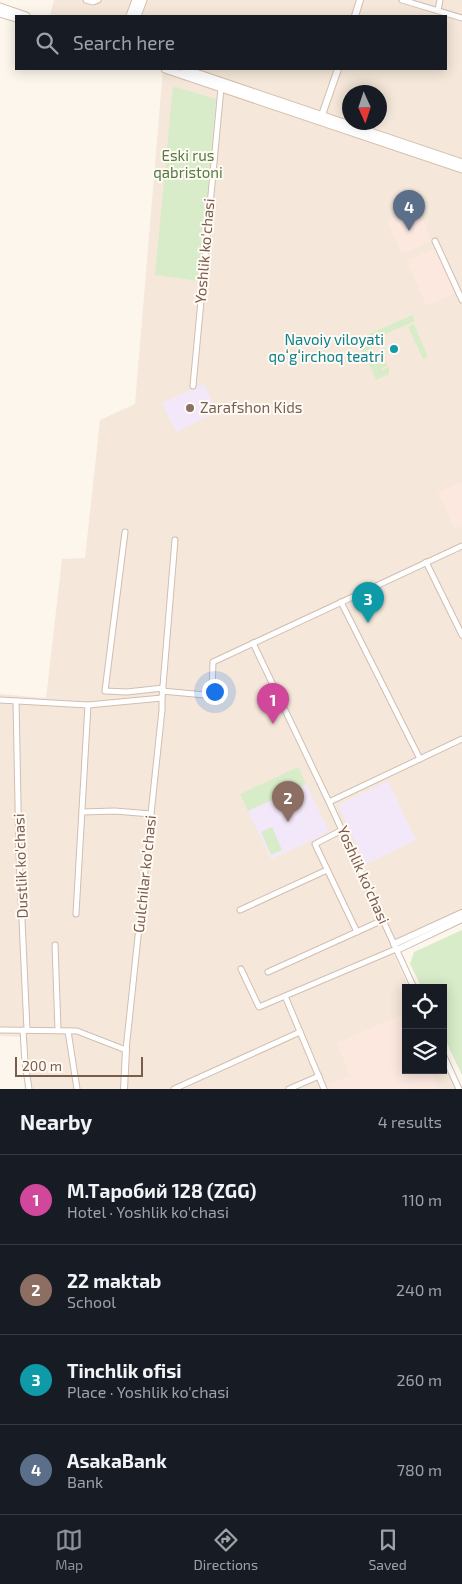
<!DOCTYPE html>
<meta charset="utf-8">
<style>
body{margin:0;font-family:"Exo 2",sans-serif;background:#242831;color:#f1f3f6}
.controls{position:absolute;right:15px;bottom:15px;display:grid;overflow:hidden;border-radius:0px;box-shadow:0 2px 12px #0003}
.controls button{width:45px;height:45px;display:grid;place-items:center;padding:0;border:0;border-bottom:1px solid #363941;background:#171b24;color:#f1f3f6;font:25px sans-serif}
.compass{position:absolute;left:342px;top:85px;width:45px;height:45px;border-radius:50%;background:#171b24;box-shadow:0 2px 12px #0003;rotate:177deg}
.scale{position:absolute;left:15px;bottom:12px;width:128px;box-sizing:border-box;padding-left:5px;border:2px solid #7a5c4d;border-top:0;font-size:14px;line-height:18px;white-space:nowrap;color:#7a5c4d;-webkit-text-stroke:4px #fffaf3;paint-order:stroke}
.you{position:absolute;left:214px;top:691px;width:18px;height:18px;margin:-12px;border:4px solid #fff;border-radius:50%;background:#1a73e8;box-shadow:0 0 0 8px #1a73e833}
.badge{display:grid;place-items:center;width:32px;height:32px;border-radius:50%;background:#8c9099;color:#fff;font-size:16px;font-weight:700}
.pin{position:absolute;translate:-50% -41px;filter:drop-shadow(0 1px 2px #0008)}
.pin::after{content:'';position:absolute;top:26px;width:18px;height:15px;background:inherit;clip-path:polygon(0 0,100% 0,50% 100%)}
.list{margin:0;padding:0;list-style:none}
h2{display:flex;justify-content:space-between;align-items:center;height:65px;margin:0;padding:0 20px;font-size:21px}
h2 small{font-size:16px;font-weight:400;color:#9ea1a6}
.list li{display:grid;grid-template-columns:32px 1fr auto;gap:15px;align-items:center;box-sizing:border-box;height:90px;padding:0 20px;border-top:1px solid #363941}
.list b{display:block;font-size:19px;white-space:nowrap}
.list p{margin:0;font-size:16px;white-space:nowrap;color:#9ea1a6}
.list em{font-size:16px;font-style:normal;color:#9ea1a6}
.icon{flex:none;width:28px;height:28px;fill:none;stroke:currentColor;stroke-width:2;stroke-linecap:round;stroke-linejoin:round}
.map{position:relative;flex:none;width:462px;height:1089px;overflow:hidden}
.search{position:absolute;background:#171b24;box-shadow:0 2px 12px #0003;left:15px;right:15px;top:15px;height:55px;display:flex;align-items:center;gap:12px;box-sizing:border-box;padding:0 18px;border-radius:0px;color:#9ea1a6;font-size:19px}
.sheet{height:425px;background:#171b24}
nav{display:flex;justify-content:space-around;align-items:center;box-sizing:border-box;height:70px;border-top:1px solid #363941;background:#171b24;font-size:14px;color:#9ea1a6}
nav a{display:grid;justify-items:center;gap:2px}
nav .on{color:#8c9099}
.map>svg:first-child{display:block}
</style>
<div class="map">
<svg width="462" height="1089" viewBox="0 0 462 1089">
<rect width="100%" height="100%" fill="#fdf6ec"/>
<path fill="#f5e8da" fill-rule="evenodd" d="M54 0H462V923L394 954 409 988H406V1070H443V1062L456 1089H25L21 1037 0 1036V694L46 698 62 559 85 558 100 420 135 404 163 69H446V16H50ZM350 92H380V122H350Z"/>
<g fill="#fde8e0">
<path d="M418 209 432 241 402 254 387 221Z"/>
<path d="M435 249 455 293 427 306 407 261Z"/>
<path d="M462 482V526L455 529 438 492Z"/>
<path d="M406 1013V1070H431L439 1089H328L326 1085 350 1076 337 1043Z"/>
</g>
<g fill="#f3e8fa">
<path d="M204 384 217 412 176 432 162 403Z"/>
<path d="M388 781 416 840 366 864 338 805Z"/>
<path d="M306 784 329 832 271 859 248 811Z"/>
</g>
<g fill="#d8ecc9">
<path d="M173 86 216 99 199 281 155 275Z"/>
<path d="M412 315 415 321 361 345 358 339Z"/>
<path d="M414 324 428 357 423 359 408 327Z"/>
<path d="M371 344 373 348 365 351V353L373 350 379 363 382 362 383 364 386 363 387 366 382 368V370L389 367V374L376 380 362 348Z"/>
<path d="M298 767 306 784 248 811 240 794Z"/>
<path d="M272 827 282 850 271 855 261 832Z"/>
<path d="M462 930V1075L443 1035V988H422L410 964 414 952Z"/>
</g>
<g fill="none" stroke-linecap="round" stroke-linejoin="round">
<g stroke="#d1beb0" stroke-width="7">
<g id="minor">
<path d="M86 0 93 2 98 0"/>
<path d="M402 0 462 18"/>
<path d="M438 10 440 0"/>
<path d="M435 241 462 300"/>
<path d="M193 386 221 88"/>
<path d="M125 532 105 691 127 692 163 688"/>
<path d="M426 562 462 635"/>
<path d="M341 602 420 759"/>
<path d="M253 643 329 802 414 988"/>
<path d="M162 691 205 695 209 694 212 690 213 662 462 546"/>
<path d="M0 700 88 705 162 698"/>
<path d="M16 701 19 854 27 1030"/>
<path d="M329 802 462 739"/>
<path d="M82 812 115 811 151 814"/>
<path d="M342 830 315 844 357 932"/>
<path d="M240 910 327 870"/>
<path d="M76 914 88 705"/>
<path d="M55 945 58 1030"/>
<path d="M241 969 259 1007 396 949"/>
<path d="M268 972 383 920"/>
<path d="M285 996 324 1089"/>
<path d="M0 1030 77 1031 126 1050 162 710V698L175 540"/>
<path d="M23 1030 25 1063 29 1089"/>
<path d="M68 1031 77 1089"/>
<path d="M443 1054 459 1089"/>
<path d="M174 1089 300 1032"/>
<path d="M289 1089 319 1076"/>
</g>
</g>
<g stroke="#d1beb0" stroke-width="8">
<g id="tertiary">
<path d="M355 16 360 0"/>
<path d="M322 115 338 69"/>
<path d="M394 944 462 913"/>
<path d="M397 950 462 919"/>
<path d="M124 1089 126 1050"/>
</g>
</g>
<g stroke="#d6c0b0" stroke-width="9">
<g id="secondary">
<path d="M0 7 26 16"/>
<path d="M0 13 16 18"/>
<path d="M130 16 136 0"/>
<path d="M137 16 143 0"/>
<path d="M165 69 462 169"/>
<path d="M184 69 462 163"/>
</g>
</g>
<use href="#minor" stroke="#fff" stroke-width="5"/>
<use href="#tertiary" stroke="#fff" stroke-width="6"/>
<use href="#secondary" stroke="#fff" stroke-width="7"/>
</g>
<circle fill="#0f9aa8" stroke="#fffaf3" stroke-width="2" cx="394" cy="349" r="5"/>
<circle fill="#8d6e63" stroke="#fffaf3" stroke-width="2" cx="190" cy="408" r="5"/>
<g text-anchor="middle" stroke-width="4" stroke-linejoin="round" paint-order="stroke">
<g font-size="15" fill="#537a41" stroke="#fffaf3">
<text x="188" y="161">Eski rus<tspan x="188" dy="17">qabristoni</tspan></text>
</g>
<g font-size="15" fill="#7a5c4d" stroke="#fffaf3">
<text transform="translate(205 251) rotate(-85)" y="5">Yoshlik ko'chasi</text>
<text transform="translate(21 866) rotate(-92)" y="5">Dustlik ko'chasi</text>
<text transform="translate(145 874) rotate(-84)" y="5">Gulchilar ko'chasi</text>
<text transform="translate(363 875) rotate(66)" y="5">Yoshlik ko'chasi</text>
</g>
<g font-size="15" fill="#0d838f" stroke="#fffaf3" text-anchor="end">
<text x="384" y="345">Navoiy viloyati<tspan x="384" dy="17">qoʻgʻirchoq teatri</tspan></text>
</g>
<g font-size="15" fill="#785e54" stroke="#fffaf3" text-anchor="start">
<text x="200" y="413">Zarafshon Kids</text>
</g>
</g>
</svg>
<div class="controls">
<button><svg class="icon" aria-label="locate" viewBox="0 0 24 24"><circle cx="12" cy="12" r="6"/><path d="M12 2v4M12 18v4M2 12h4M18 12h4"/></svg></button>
<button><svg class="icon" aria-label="layers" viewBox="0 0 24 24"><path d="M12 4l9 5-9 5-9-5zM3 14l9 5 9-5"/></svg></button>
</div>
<svg class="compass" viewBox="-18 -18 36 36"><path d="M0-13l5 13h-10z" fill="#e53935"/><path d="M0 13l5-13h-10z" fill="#9ea1a6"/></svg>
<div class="scale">200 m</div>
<div class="you"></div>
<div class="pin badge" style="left:273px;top:724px;background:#d1479c">1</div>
<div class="pin badge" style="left:288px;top:822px;background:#8d6e63">2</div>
<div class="pin badge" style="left:368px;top:623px;background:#0f9aa8">3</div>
<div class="pin badge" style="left:409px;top:231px;background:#5c6f8a">4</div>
<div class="search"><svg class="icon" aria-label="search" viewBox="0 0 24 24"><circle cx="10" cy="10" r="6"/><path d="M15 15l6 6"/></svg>Search here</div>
</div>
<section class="sheet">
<h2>Nearby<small>4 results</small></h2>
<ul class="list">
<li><span class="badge" style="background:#d1479c">1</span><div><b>М.Таробий 128 (ZGG)</b><p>Hotel · Yoshlik ko'chasi</p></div><em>110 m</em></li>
<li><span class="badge" style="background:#8d6e63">2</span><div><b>22 maktab</b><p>School</p></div><em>240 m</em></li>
<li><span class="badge" style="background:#0f9aa8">3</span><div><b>Tinchlik ofisi</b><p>Place · Yoshlik ko'chasi</p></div><em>260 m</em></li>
<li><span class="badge" style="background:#5c6f8a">4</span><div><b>AsakaBank</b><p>Bank</p></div><em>780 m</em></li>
</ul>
</section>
<nav>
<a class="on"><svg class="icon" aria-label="map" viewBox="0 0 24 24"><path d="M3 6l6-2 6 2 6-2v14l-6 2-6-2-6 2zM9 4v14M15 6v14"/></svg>Map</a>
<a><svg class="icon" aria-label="directions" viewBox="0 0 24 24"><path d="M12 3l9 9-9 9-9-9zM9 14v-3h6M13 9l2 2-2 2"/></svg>Directions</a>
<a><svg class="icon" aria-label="saved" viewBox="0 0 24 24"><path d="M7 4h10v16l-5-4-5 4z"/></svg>Saved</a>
</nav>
